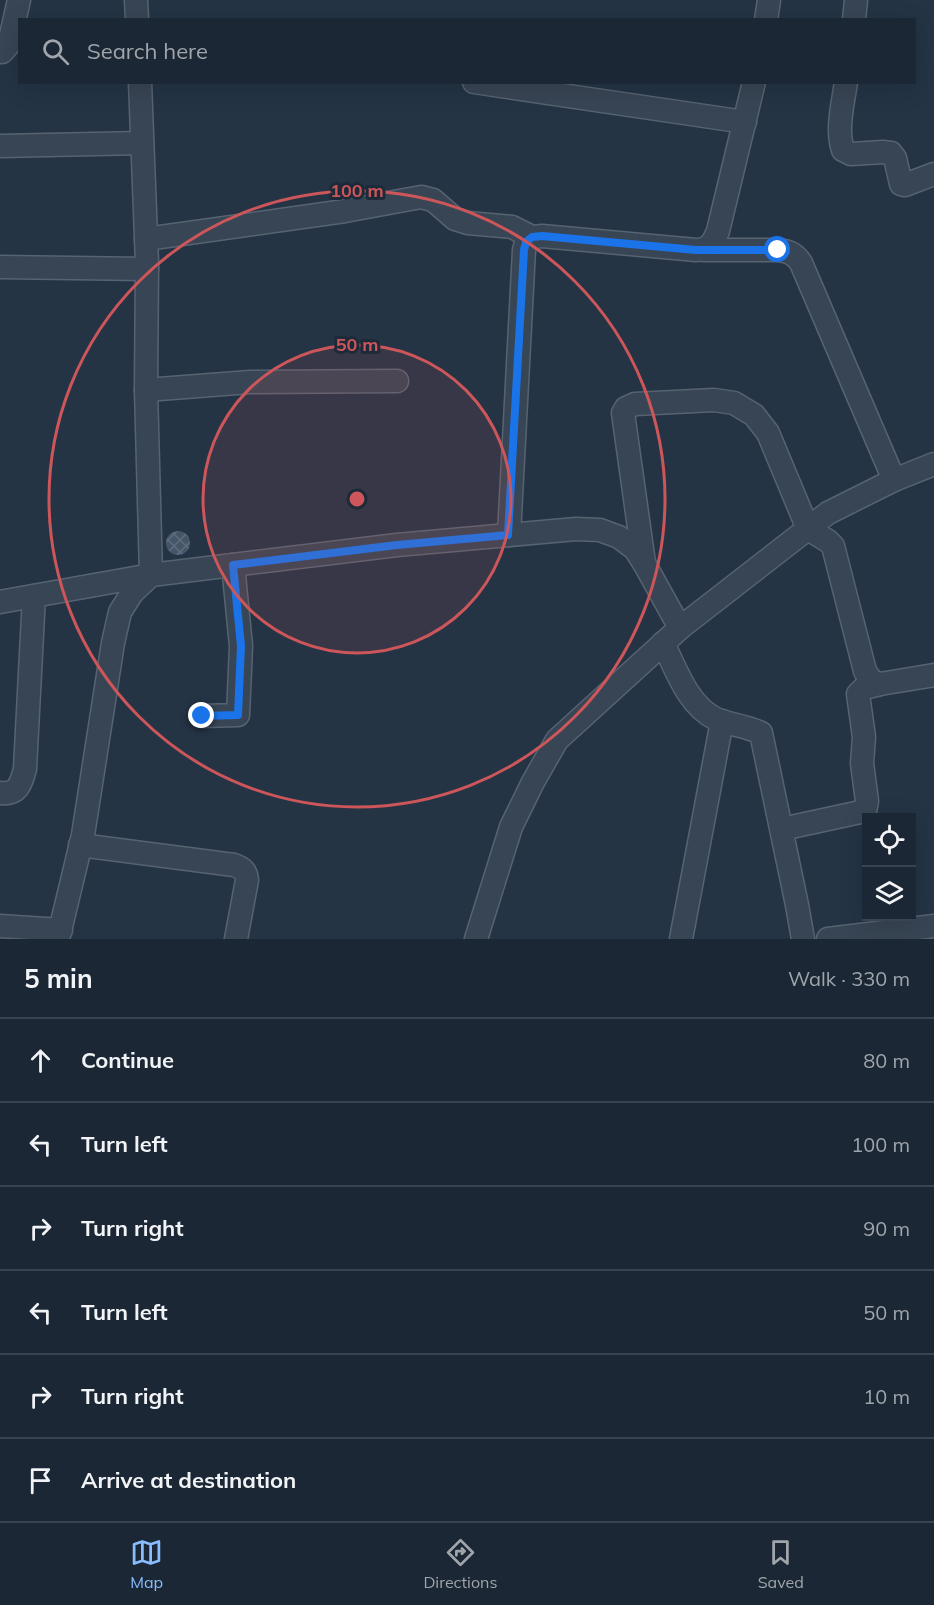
<!DOCTYPE html>
<meta charset="utf-8">
<style>
body{margin:0;font-family:Mulish,sans-serif;background:#242f3c;color:#f1f3f6}
.controls{position:absolute;right:18px;bottom:18px;display:grid;overflow:hidden;border-radius:0px;box-shadow:0 6px 24px #0002}
.controls button{width:54px;height:54px;display:grid;place-items:center;padding:0;border:0;border-bottom:2px solid #39444f;background:#1b2734;color:#f1f3f6;font:30px sans-serif}
.stop{position:absolute;width:18px;height:18px;margin:-14px;border:4px solid #1a73e8;border-radius:50%;background:#fff}
.stop.end{background:#1a73e8;border-color:#fff;box-shadow:0 2px 6px #0008}
.list{margin:0;padding:0;list-style:none}
h2{display:flex;justify-content:space-between;align-items:center;height:78px;margin:0;padding:0 24px;font-size:26px}
h2 small{font-size:20px;font-weight:400;color:#a0a5ac}
.list li{display:grid;grid-template-columns:39px 1fr auto;gap:18px;align-items:center;box-sizing:border-box;height:84px;padding:0 24px;border-top:2px solid #39444f}
.list b{display:block;font-size:22px;white-space:nowrap}
.list em{font-size:20px;font-style:normal;color:#a0a5ac}
.icon{flex:none;width:33px;height:33px;fill:none;stroke:currentColor;stroke-width:2;stroke-linecap:round;stroke-linejoin:round}
.map{position:relative;flex:none;width:934px;height:939px;overflow:hidden}
.search{position:absolute;background:#1b2734;box-shadow:0 6px 24px #0002;left:18px;right:18px;top:18px;height:66px;display:flex;align-items:center;gap:15px;box-sizing:border-box;padding:0 21px;border-radius:0px;color:#a0a5ac;font-size:22px}
.sheet{height:582px;background:#1b2734}
nav{display:flex;justify-content:space-around;align-items:center;box-sizing:border-box;height:84px;border-top:2px solid #39444f;background:#1b2734;font-size:16px;color:#a0a5ac}
nav a{display:grid;justify-items:center;gap:3px}
nav .on{color:#89bdff}
.map>svg:first-child{display:block}
</style>
<div class="map">
<svg width="934" height="939" viewBox="0 0 934 939">
<defs>
<pattern id="building-cross-hatch" width="8" height="8" patternUnits="userSpaceOnUse" patternTransform="scale(1.5)"><rect width="8" height="8" fill="#455669"/><path d="M0 0l8 8M0 8l8-8" fill="none" stroke="#5e6c7d"/></pattern>
</defs>
<rect width="100%" height="100%" fill="#243445"/>
<circle fill="url(#building-cross-hatch)" cx="178" cy="543" r="12"/>
<g fill="none" stroke-linecap="round" stroke-linejoin="round">
<g stroke="#576371" stroke-width="25">
<g id="street">
<path d="M136 0 137 20"/>
<path d="M766 20 769 0"/>
<path d="M854 20 856 0"/>
<path d="M0 52H2L9 44 19 0"/>
<path d="M474 82 745 122"/>
<path d="M846 82C843 104 836 129 843 150L851 154 883 152 891 153 895 158 901 184 905 185 934 174"/>
<path d="M0 146 142 143"/>
<path d="M146 239 345 211 421 197 433 200 455 219 468 223 512 227 532 237"/>
<path d="M704 250H778C789 251 795 254 801 263L894 480"/>
<path d="M0 267 147 269"/>
<path d="M146 390 250 382 397 381"/>
<path d="M509 535 524 250C526 240 531 237 542 236L696 250C709 250 713 243 718 231L754 82"/>
<path d="M644 563 623 413 626 408 635 404 714 400 734 403 754 415 768 433 808 529 828 541 833 546 865 671C869 678 872 682 880 684L934 675"/>
<path d="M0 602 151 575 397 545 576 529 600 530 619 537 635 549 644 563 680 628"/>
<path d="M663 643C676 669 688 706 716 719 731 725 747 726 761 733L797 905 803 939"/>
<path d="M202 716 238 715 241 646 233 565"/>
<path d="M0 793C18 795 21 784 25 769L34 596"/>
<path d="M782 829 865 811 867 801 862 763 864 737 858 694 864 688 880 684"/>
<path d="M80 845 234 865C243 868 246 871 247 880L236 939"/>
<path d="M0 926 61 930"/>
<path d="M58 939 83 835 113 643 120 612 132 593 151 575 146 390 147 263 140 82"/>
<path d="M476 939 511 827 533 782 557 740 680 628 828 513 894 480 934 464"/>
<path d="M681 939 722 721"/>
<path d="M828 939 934 926"/>
</g>
</g>
<use href="#street" stroke="#384554" stroke-width="22"/>
</g>
<g fill="none" stroke-linecap="round" stroke-linejoin="round">
<path stroke="#1a73e8" stroke-width="8" d="M202 716 238 715 241 646 233 565 397 545 508 535 524 250 526 242 532 237 542 236 696 250H778"/>
</g>
<circle cx="357" cy="499" r="154" fill="#cc565a" fill-opacity=".12"/>
<g fill="none" stroke="#cc565a" stroke-width="3">
<circle cx="357" cy="499" r="154"/>
<circle cx="357" cy="499" r="308"/>
</g>
<circle cx="357" cy="499" r="9" fill="#cc565a" stroke="#1d2a39" stroke-width="3"/>
<g font-size="18" text-anchor="middle" font-weight="bold" fill="#cc565a" stroke="#1d2a39" stroke-width="6" stroke-linejoin="round" paint-order="stroke">
<text x="357" y="197">100 m</text>
<text x="357" y="351">50 m</text>
</g>
</svg>
<div class="controls">
<button><svg class="icon" aria-label="locate" viewBox="0 0 24 24"><circle cx="12" cy="12" r="6"/><path d="M12 2v4M12 18v4M2 12h4M18 12h4"/></svg></button>
<button><svg class="icon" aria-label="layers" viewBox="0 0 24 24"><path d="M12 4l9 5-9 5-9-5zM3 14l9 5 9-5"/></svg></button>
</div>
<div class="stop" style="left:778px;top:250px"></div>
<div class="stop end" style="left:202px;top:716px"></div>
<div class="search"><svg class="icon" aria-label="search" viewBox="0 0 24 24"><circle cx="10" cy="10" r="6"/><path d="M15 15l6 6"/></svg>Search here</div>
</div>
<section class="sheet">
<h2>5 min<small>Walk · 330 m</small></h2>
<ul class="list">
<li><svg class="icon" aria-label="ahead" viewBox="0 0 24 24"><path d="M12 20V5M6 11l6-6 6 6"/></svg><div><b>Continue</b></div><em>80 m</em></li>
<li><svg class="icon" aria-label="left" viewBox="0 0 24 24"><path d="M17 20v-9H6M10 6l-5 5 5 5"/></svg><div><b>Turn left</b></div><em>100 m</em></li>
<li><svg class="icon" aria-label="right" viewBox="0 0 24 24"><path d="M7 20v-9h11M14 6l5 5-5 5"/></svg><div><b>Turn right</b></div><em>90 m</em></li>
<li><svg class="icon" aria-label="left" viewBox="0 0 24 24"><path d="M17 20v-9H6M10 6l-5 5 5 5"/></svg><div><b>Turn left</b></div><em>50 m</em></li>
<li><svg class="icon" aria-label="right" viewBox="0 0 24 24"><path d="M7 20v-9h11M14 6l5 5-5 5"/></svg><div><b>Turn right</b></div><em>10 m</em></li>
<li><svg class="icon" aria-label="arrive" viewBox="0 0 24 24"><path d="M6 21V4h12l-3 4 3 4H6"/></svg><div><b>Arrive at destination</b></div></li>
</ul>
</section>
<nav>
<a class="on"><svg class="icon" aria-label="map" viewBox="0 0 24 24"><path d="M3 6l6-2 6 2 6-2v14l-6 2-6-2-6 2zM9 4v14M15 6v14"/></svg>Map</a>
<a><svg class="icon" aria-label="directions" viewBox="0 0 24 24"><path d="M12 3l9 9-9 9-9-9zM9 14v-3h6M13 9l2 2-2 2"/></svg>Directions</a>
<a><svg class="icon" aria-label="saved" viewBox="0 0 24 24"><path d="M7 4h10v16l-5-4-5 4z"/></svg>Saved</a>
</nav>
